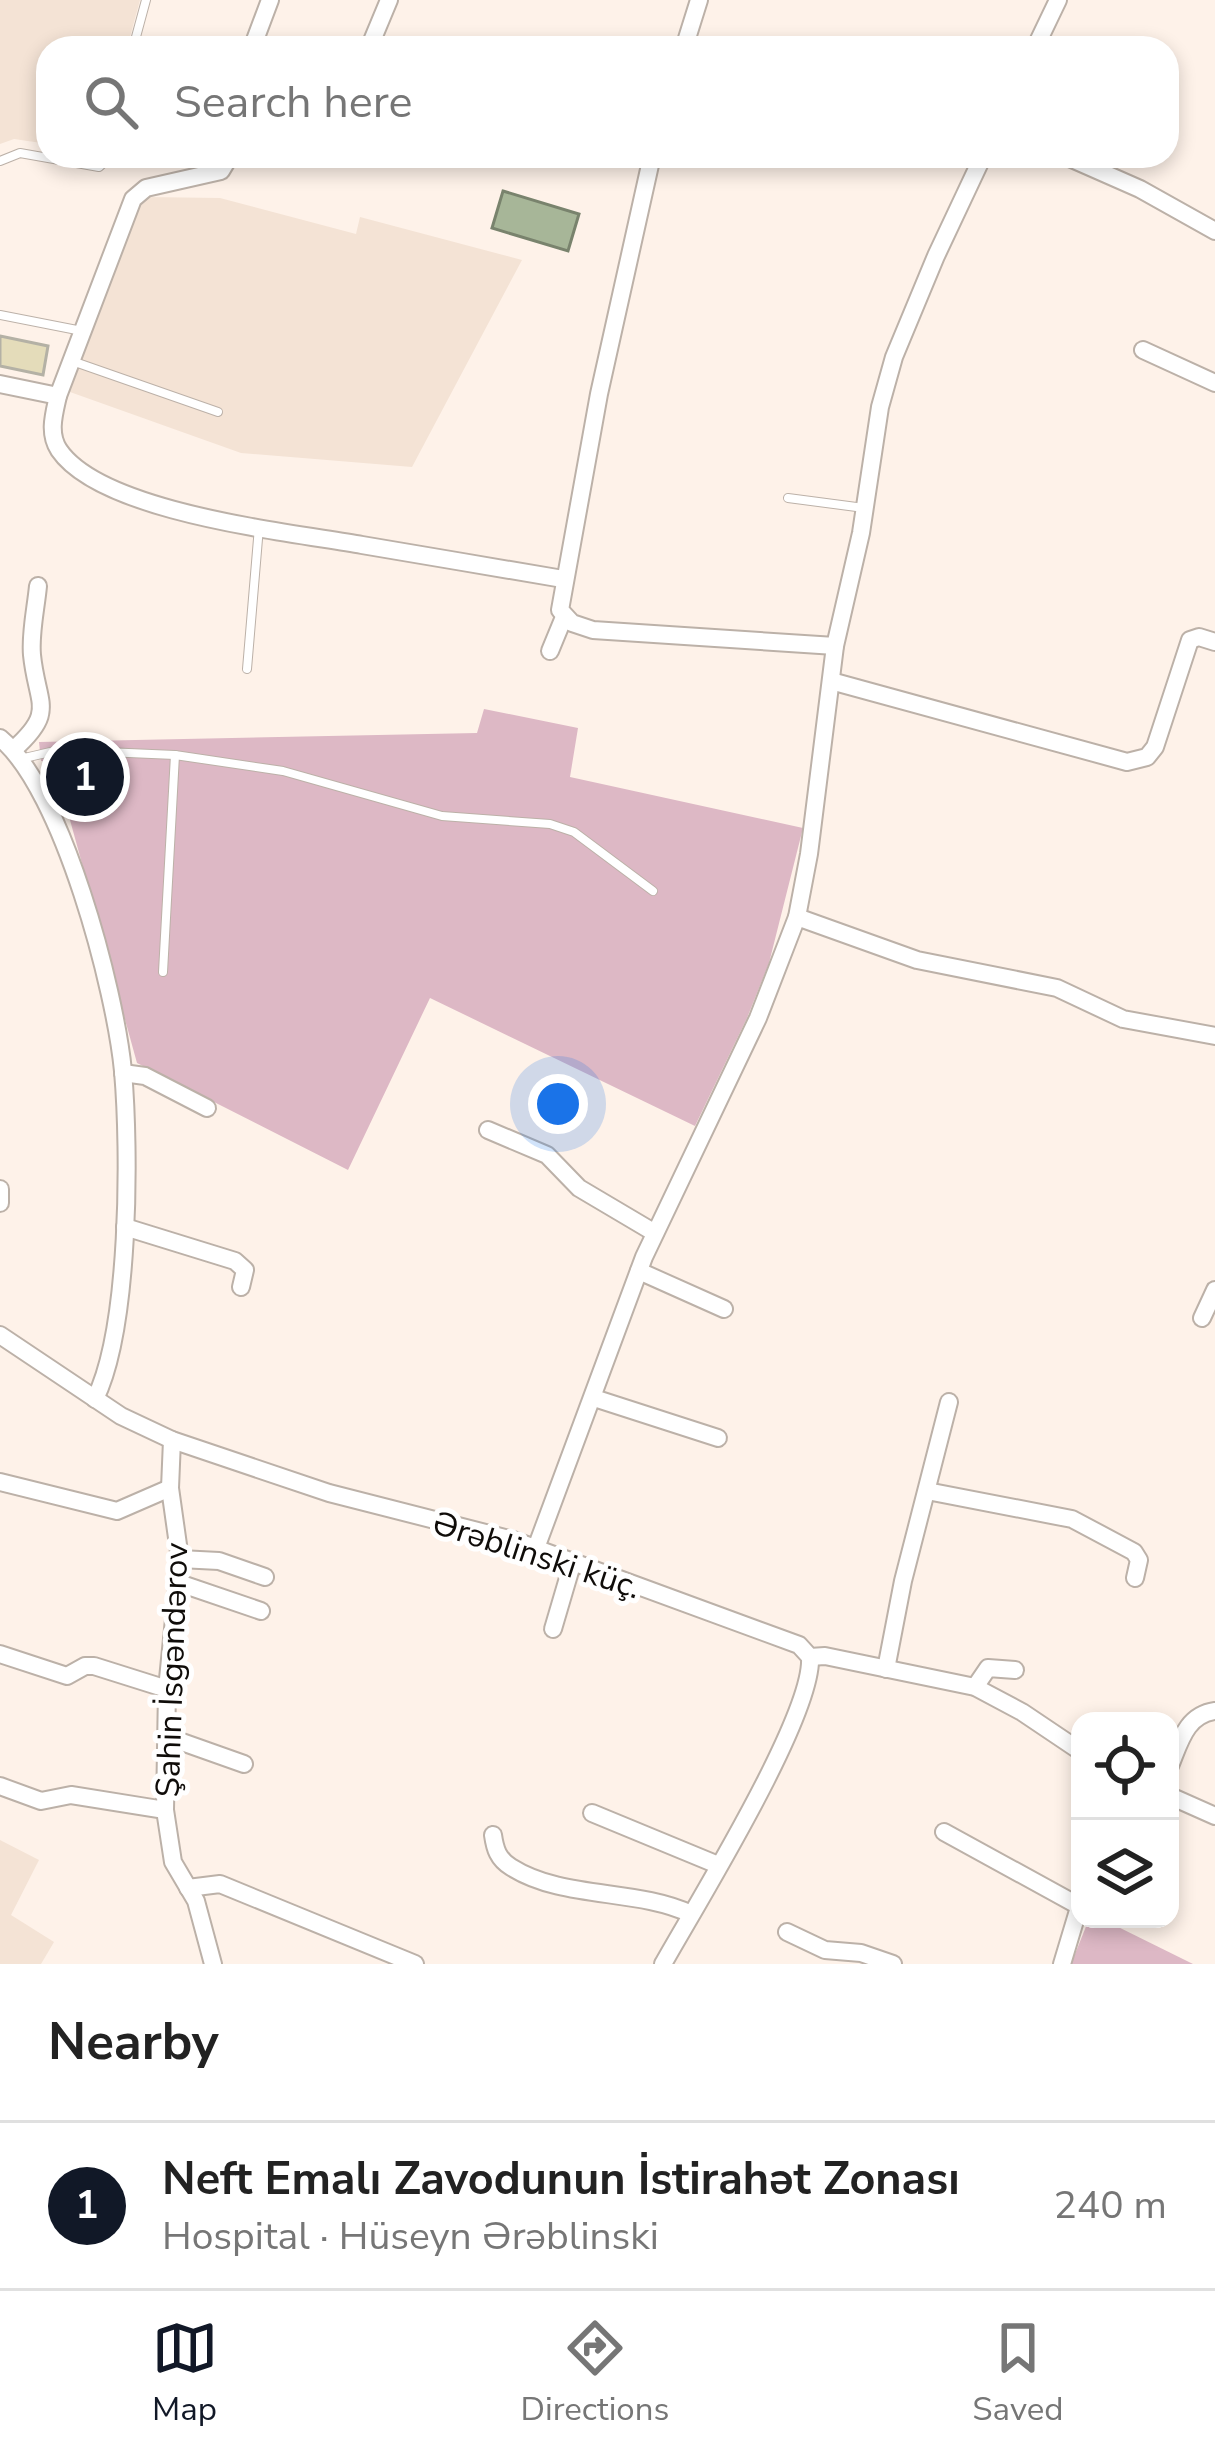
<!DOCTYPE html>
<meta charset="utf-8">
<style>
body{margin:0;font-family:"Nunito Sans",sans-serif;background:#f2f2f2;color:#222}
.controls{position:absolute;right:36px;bottom:36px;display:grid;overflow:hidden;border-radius:24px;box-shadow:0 6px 18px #0003}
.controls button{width:108px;height:108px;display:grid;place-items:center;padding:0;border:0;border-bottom:3px solid #e0e0e0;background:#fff;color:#222;font:60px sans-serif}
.you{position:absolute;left:558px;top:1104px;width:42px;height:42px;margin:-30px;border:9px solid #fff;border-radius:50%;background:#1a73e8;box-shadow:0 0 0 18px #1a73e833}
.badge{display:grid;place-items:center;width:78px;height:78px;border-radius:50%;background:#111827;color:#fff;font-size:39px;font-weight:700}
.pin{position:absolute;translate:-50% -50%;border:6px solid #fff;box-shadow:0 3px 12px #0006}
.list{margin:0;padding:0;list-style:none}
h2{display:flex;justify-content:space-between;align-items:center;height:156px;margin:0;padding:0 48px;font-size:51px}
h2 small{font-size:39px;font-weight:400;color:#767676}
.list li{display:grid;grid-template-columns:78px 1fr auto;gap:36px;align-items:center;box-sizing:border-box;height:168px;padding:0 48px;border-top:3px solid #e0e0e0}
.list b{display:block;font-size:45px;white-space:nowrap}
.list p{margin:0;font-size:39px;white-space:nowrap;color:#767676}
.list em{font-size:39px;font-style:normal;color:#767676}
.icon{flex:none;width:66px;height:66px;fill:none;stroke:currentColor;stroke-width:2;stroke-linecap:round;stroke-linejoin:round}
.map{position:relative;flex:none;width:1215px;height:1964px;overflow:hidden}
.search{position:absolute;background:#fff;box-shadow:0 6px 18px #0003;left:36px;right:36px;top:36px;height:132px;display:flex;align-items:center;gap:30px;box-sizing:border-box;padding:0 42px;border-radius:36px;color:#767676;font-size:45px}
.sheet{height:324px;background:#fff}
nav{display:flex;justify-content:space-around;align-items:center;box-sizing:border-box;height:168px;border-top:3px solid #e0e0e0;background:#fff;font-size:33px;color:#767676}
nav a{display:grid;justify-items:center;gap:6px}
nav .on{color:#111827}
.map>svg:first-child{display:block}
</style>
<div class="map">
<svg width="1215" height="1964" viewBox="0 0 1215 1964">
<rect width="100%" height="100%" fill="#fef2e9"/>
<g fill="#f4e3d5">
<path d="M0 0H140L127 48H48V144L14 139 0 144Z"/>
<path d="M146 197 220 198 356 234 360 217 522 260 412 467 241 453 70 392 132 214Z"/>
<path d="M0 1840 39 1860 11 1915 54 1942 41 1964H0Z"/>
</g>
<g fill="#ddb8c5">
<path d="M484 709 578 728 570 777 803 828 769 963 747 1018 695 1126 430 998 348 1170 137 1063 54 762 41 761 39 742 477 733Z"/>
<path d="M1089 1919H1102L1193 1964H1071Z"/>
</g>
<path fill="#a7b698" stroke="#79836d" stroke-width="3" d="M503 191 579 214 568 251 492 228Z"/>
<path fill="#e4dcba" stroke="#b4b1a5" stroke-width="3" d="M0 336 48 346 43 375 0 366Z"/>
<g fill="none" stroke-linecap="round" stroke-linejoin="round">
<g stroke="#bcb1a8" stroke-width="10">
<g id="lane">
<path d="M133 48 146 0"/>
<path d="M0 161 20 153 99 167 111 156"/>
<path d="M0 315 82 331"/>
<path d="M72 361 218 412"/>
<path d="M788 498 864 508"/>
<path d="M247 669 259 527"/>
<path d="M20 759 59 750 175 755 283 771 442 816 550 824 574 832 653 891"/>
<path d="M163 972 175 755"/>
</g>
</g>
<g stroke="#bcb1a8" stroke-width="20">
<g id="street">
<path d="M252 48 270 0"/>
<path d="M369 48 389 0"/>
<path d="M684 48 699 0"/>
<path d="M1035 48 1058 0"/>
<path d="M230 156 221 171 146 188 133 199 58 396C54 414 48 433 59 450 102 513 289 532 362 545 429 556 496 568 563 579"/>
<path d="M652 156 599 394 560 610 572 623 593 630 835 646"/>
<path d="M1065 156 1140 189 1215 231"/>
<path d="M1143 350 1215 383"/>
<path d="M0 384 58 396"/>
<path d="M550 651 564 617"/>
<path d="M831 681 1127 762 1147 757 1155 747 1190 640 1199 637 1215 642"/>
<path d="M0 738C63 790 115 989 123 1071 130 1152 130 1328 95 1399"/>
<path d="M13 750C57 711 37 705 32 655 30 633 36 608 38 586"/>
<path d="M797 917 917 960 1057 988 1123 1019 1215 1036"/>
<path d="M123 1073 145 1076 207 1108"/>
<path d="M488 1130 547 1155 579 1188 655 1233"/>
<path d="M0 1189V1203"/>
<path d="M125 1227 235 1261 245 1270 241 1287"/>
<path d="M639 1271 724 1309"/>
<path d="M1202 1318 1215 1290"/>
<path d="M0 1335 121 1416 172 1440 329 1493 513 1540 799 1645 810 1657 825 1656 975 1687 1022 1712 1080 1751"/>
<path d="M594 1398 718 1438"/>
<path d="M172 1440 170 1488 180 1559 167 1689 165 1810 173 1862 196 1901 213 1964"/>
<path d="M0 1482 117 1511 170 1488"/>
<path d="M927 1491 1072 1519 1134 1552 1139 1560 1135 1578"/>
<path d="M536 1548 644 1257 758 1018 797 917 809 854 835 646 861 533 880 407 894 357 936 256 983 156"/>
<path d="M180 1559 219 1561 265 1577"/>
<path d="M179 1583 261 1611"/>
<path d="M553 1629 573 1561"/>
<path d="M0 1654 67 1676 85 1666H94L167 1689"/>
<path d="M886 1669 903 1581 949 1402"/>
<path d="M975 1687 988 1668 1015 1670"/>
<path d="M165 1736 244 1764"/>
<path d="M1170 1766C1180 1742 1186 1715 1215 1711"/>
<path d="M0 1786 41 1801 71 1795 165 1810"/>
<path d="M1170 1796 1215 1816"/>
<path d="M592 1813 718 1865"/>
<path d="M944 1832 1079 1906"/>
<path d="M493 1835C495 1849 498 1859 511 1867 563 1900 636 1888 691 1914"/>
<path d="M188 1888 220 1884 415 1964"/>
<path d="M787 1932 825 1950 861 1953 893 1964"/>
<path d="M663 1964C696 1905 814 1715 810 1657"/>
<path d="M1062 1964 1080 1904"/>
</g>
</g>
<use href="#lane" stroke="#fff" stroke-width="8"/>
<use href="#street" stroke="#fff" stroke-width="16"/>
</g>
<g text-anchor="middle" stroke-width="10" stroke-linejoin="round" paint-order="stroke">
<g font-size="33" fill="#0f0c09" stroke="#fff">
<text transform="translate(537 1554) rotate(18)" y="12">Ərəblinski küç.</text>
<text transform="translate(171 1670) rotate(-88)" y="12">Şahin İsgəndərov</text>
</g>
</g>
</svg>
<div class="controls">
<button><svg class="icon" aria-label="locate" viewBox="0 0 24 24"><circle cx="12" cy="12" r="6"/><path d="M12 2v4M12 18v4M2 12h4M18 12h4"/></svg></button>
<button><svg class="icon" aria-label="layers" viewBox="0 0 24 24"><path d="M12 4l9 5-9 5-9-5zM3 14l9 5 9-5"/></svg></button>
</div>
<div class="you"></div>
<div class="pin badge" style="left:85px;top:777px">1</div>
<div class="search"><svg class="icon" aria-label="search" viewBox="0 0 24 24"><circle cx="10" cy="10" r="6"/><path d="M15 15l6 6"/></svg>Search here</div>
</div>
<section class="sheet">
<h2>Nearby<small></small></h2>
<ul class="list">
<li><span class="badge">1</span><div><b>Neft Emalı Zavodunun İstirahət Zonası</b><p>Hospital · Hüseyn Ərəblinski</p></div><em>240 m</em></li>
</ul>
</section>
<nav>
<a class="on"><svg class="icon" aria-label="map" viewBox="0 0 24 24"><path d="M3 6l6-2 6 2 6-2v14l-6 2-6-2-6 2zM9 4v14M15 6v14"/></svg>Map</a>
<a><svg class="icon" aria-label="directions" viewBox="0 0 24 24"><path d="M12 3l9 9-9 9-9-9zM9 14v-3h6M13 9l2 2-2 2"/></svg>Directions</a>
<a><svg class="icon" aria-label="saved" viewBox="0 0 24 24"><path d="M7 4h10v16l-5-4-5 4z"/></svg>Saved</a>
</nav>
